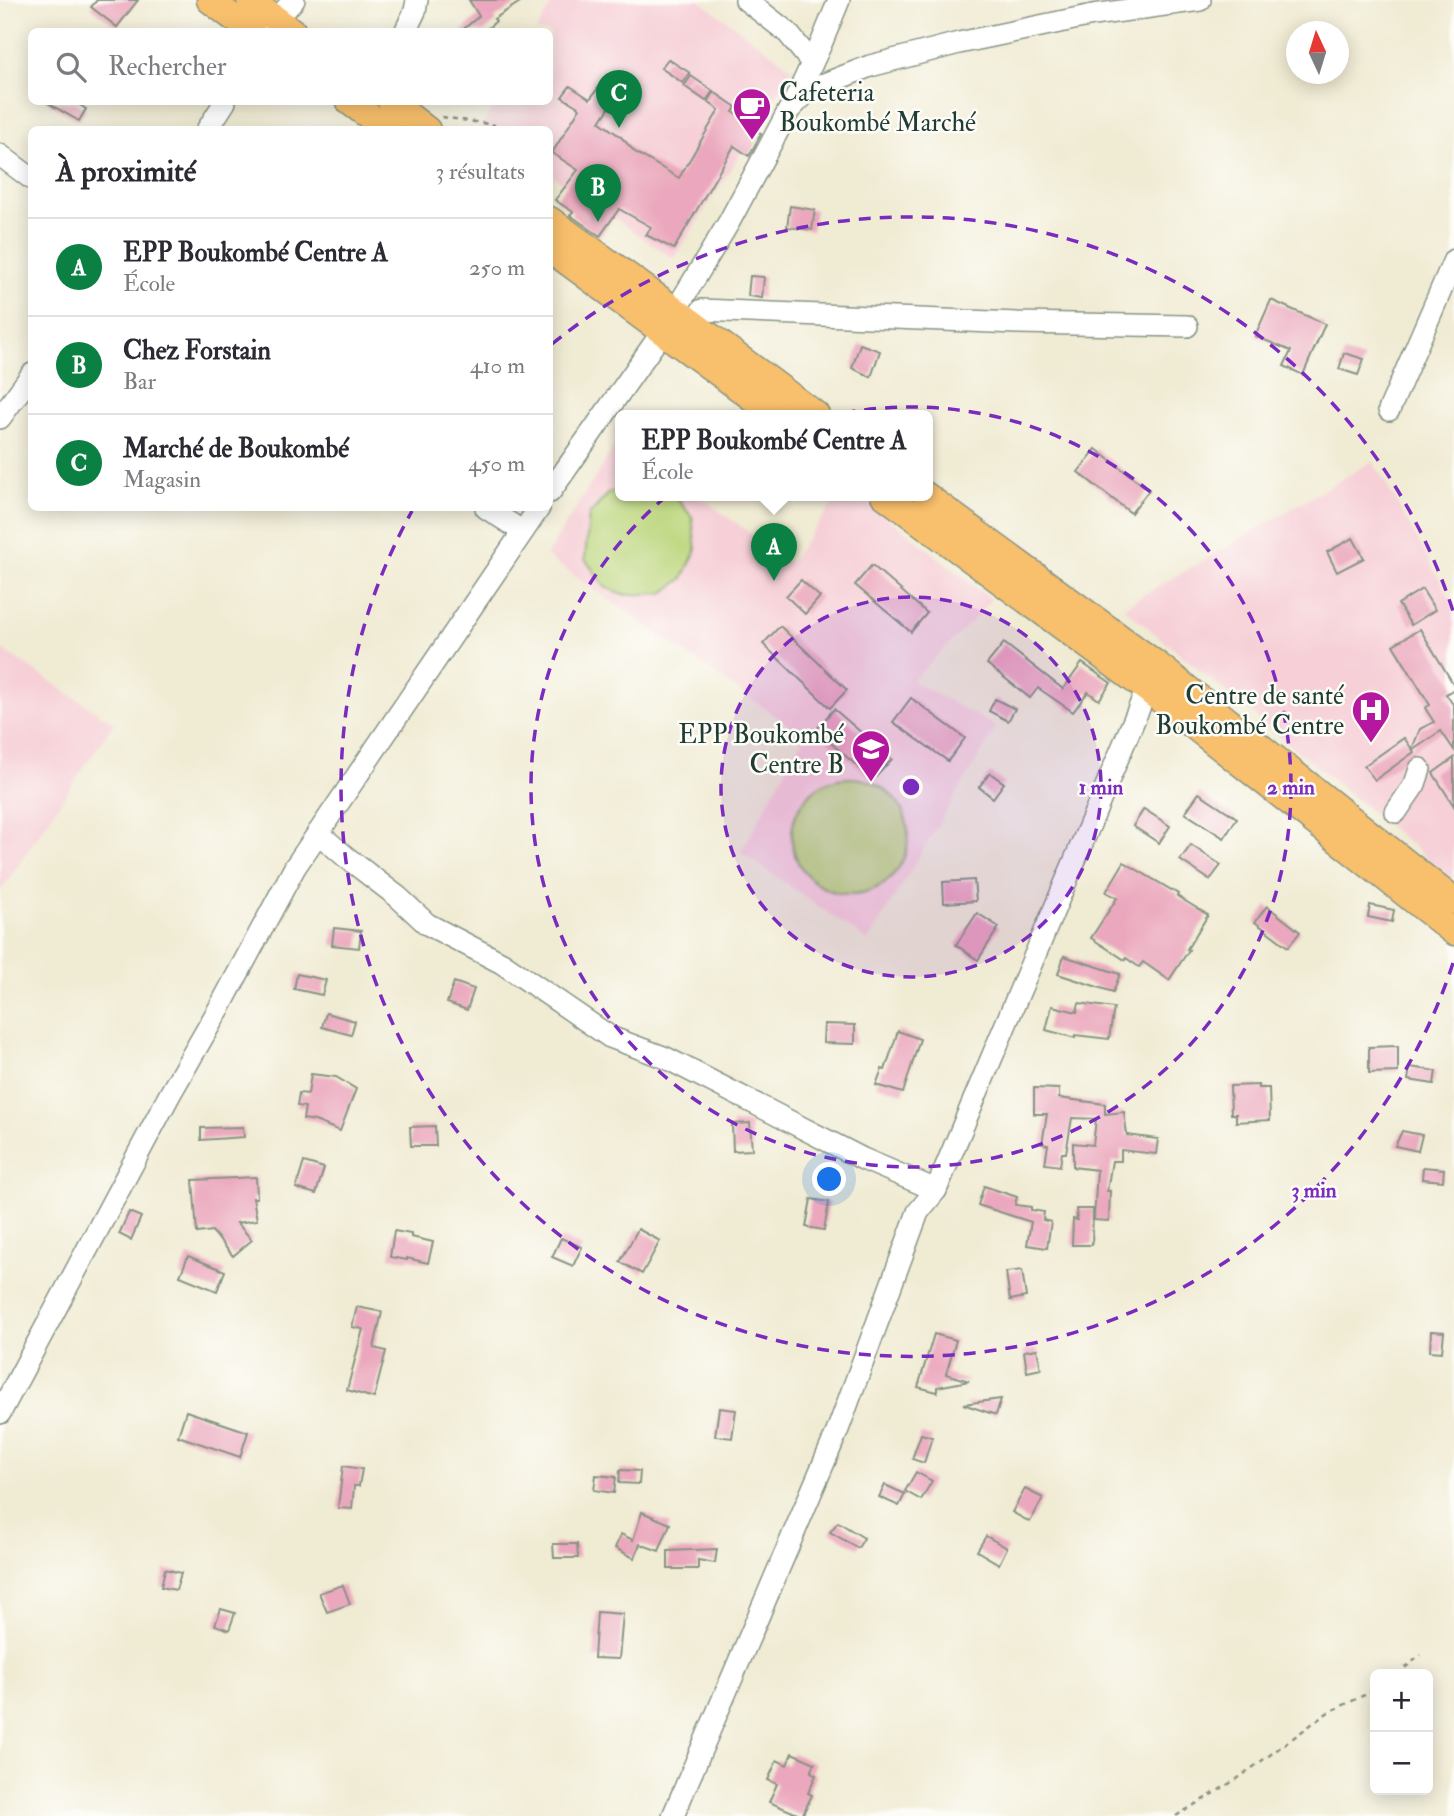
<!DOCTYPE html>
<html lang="fr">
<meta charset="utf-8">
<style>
body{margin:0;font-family:"IM FELL Double Pica",serif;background:#f2f2f3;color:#2b2b33}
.controls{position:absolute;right:21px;bottom:21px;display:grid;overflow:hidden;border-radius:10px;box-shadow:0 4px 18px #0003}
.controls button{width:63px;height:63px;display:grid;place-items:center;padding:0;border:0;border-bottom:2px solid #e1e1e2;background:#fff;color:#2b2b33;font:35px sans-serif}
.compass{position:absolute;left:1286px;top:21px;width:63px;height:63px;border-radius:50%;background:#fff;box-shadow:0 4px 18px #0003;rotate:356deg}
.you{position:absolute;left:830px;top:1180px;width:24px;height:24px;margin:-18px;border:5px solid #fff;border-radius:50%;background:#1a73e8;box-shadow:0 0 0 10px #1a73e833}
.badge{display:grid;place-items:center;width:46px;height:46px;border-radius:50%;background:#0b8043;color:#fff;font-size:23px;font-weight:700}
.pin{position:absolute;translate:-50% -58px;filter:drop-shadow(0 2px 4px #0008)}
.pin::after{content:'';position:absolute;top:37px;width:24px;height:21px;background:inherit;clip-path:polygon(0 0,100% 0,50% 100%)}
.popup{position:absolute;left:615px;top:410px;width:318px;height:91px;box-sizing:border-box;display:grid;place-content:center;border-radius:10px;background:#fff;filter:drop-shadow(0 2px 5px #0005);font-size:23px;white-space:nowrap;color:#7c7c81}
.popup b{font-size:26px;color:#2b2b33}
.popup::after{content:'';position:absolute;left:50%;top:100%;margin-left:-14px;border:14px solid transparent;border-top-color:#fff}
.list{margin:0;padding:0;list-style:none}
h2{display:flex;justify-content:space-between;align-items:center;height:91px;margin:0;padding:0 28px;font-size:30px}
h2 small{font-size:23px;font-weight:400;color:#7c7c81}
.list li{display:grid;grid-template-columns:46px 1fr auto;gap:21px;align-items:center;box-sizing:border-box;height:98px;padding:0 28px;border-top:2px solid #e1e1e2}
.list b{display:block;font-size:26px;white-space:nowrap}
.list p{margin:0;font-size:23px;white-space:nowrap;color:#7c7c81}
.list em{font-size:23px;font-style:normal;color:#7c7c81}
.icon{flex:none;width:38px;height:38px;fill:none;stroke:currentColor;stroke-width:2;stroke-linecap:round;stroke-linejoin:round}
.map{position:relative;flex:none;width:1454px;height:1816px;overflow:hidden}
.search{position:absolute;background:#fff;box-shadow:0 4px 18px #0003;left:28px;top:28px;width:525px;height:77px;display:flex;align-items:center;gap:18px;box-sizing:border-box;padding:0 24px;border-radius:10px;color:#7c7c81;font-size:26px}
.panel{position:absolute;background:#fff;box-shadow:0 4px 18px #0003;left:28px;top:126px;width:525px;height:385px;border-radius:10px}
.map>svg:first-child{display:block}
</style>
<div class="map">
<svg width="1454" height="1816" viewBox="0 0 1454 1816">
<rect width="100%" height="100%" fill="#fdfcf7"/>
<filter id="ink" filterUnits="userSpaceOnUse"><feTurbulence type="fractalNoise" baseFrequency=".0143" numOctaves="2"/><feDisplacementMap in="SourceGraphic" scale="14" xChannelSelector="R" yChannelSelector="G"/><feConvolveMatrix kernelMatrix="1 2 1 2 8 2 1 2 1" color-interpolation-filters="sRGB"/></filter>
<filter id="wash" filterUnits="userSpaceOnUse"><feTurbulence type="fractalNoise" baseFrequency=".00686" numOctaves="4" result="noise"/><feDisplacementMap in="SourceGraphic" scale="28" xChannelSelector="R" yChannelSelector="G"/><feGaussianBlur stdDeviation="1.57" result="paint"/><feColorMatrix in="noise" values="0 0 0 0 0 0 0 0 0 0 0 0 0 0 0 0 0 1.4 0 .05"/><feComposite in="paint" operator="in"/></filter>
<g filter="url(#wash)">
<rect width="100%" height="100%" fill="#f0ebd3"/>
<g fill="#f6cfd7">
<path d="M554 0H699L793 69 674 259 550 174V130H485L481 127 496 102H550V32L536 31Z"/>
<path d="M619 439 620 495H697L790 562 839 495H859L991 599 971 622 912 681 997 727 868 941 741 852 804 736 546 556Z"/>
<path d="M1373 461 1454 605V880L1123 607Z"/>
<path d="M0 648 114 723 0 892Z"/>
</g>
<g fill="#bbd67c" stroke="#6d8a58" stroke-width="2">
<path d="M620 490V495H673L675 496 692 517 696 550 683 578 663 593 623 595 605 587 585 559 589 515 609 493Z"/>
<circle cx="850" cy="836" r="58"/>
</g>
<g id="blocks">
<g fill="#eba7bd">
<path d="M97 0H138L117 27 91 7Z"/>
<path d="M469 0H523L494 19 496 21 484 32H460L479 16Z"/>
<path d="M668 59 690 73 683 83 661 68Z"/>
<path d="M691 76 713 91 706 101 684 86Z"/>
<path d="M570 86 590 99 598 88 615 99 600 122 621 137 635 152 679 178 719 110 708 102 714 92 736 107 733 112 749 121 746 125 761 134 749 156 734 146 674 249 646 235 651 227 619 209 600 236 570 215 573 212 555 200 578 170 552 153 580 108 562 97Z"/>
<path d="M46 102H75L86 109 79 121Z"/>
<path d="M790 206 815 210 812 230 787 227Z"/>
<path d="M750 276 764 277 762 298 748 296Z"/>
<path d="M1271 300 1325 324 1303 375 1284 366 1291 351 1255 336Z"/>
<path d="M860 344 880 351 871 377 852 368Z"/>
<path d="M1344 353 1364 359 1358 375 1339 369Z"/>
<path d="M1096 449 1149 490 1131 513 1078 472Z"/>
<path d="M1353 538 1364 558 1337 572 1327 552Z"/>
<path d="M872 565 927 613 911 632 855 585Z"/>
<path d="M801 580 820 597 805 614 786 596Z"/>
<path d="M1422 589 1435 610 1411 625 1398 604Z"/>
<path d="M780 626 847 690 830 708 763 644Z"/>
<path d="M1420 629 1454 685V689L1446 694 1454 706V750L1441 731 1413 750 1414 752 1375 780 1364 766 1404 738 1412 749 1420 729 1434 722 1425 708 1430 705 1393 645Z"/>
<path d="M1004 643 1063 689 1082 663 1111 683 1099 700 1088 692 1073 712 1038 688 1030 698 987 664Z"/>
<path d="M911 698 965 738 948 761 893 722Z"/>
<path d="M995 699 1015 709 1008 721 989 711Z"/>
<path d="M834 709 892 759 873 780 816 730Z"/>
<path d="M1454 758V806L1433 773Z"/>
<path d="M990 773 1004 783 993 798 979 787Z"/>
<path d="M1199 793 1237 818 1224 838 1185 813Z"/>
<path d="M1144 809 1170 826 1159 843 1133 826Z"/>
<path d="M1191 845 1221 865 1210 880 1180 860Z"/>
<path d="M1124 862 1178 894 1177 896 1208 915 1187 949 1189 950 1169 980 1143 962 1139 967 1126 958 1125 960 1091 938 1117 898 1106 892Z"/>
<path d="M974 880 976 901 944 903 943 882Z"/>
<path d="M1370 905 1394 910 1392 922 1368 917Z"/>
<path d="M1267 906 1300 932 1288 947 1255 922Z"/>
<path d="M977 913 999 927 978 960 956 945Z"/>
<path d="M334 928 361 931 359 948 332 945Z"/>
<path d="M1064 956 1120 974 1113 992 1058 974Z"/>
<path d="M297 974 326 980 322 995 294 989Z"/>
<path d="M454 982 474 989 467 1010 447 1003Z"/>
<path d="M1079 1003 1114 1008 1109 1039 1075 1035V1038L1046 1030 1052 1006 1077 1012Z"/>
<path d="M326 1013 355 1021 351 1035 322 1027Z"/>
<path d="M824 1024 855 1025V1044L823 1043Z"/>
<path d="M898 1031 920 1039 903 1093 876 1085 882 1069 885 1070Z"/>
<path d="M1398 1046V1072L1369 1073V1047Z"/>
<path d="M1410 1067 1436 1071 1434 1084 1408 1080Z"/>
<path d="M311 1074 336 1077 356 1089 340 1131 315 1121 303 1119 305 1107 297 1106 299 1093 308 1094Z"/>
<path d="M1258 1085V1088H1269L1270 1120 1236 1122V1114H1231L1230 1086Z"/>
<path d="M1034 1088 1059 1089V1098L1105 1104V1114L1124 1112 1127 1135 1158 1139 1156 1154 1121 1150V1161H1112L1107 1191H1110L1109 1221 1094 1220 1097 1170 1073 1167V1143L1093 1145 1096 1119 1072 1118 1066 1153H1062L1060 1166 1045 1164 1048 1145 1042 1144 1047 1114H1034Z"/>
<path d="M750 1123 752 1150 733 1151 732 1124Z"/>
<path d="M435 1126 436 1146H411L410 1127Z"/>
<path d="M243 1127 244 1137 201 1140V1128Z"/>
<path d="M1402 1131 1422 1135 1418 1151 1395 1146Z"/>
<path d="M304 1162 324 1168 316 1194 296 1188Z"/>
<path d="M1423 1167 1444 1169 1443 1181 1422 1179Z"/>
<path d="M256 1177 257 1198H253L257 1220 237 1223 252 1240 233 1256 212 1231 197 1233 193 1180Z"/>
<path d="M984 1186 1017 1197 1015 1205 1031 1207V1210L1044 1212 1043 1220 1051 1222 1047 1248 1027 1245 1031 1222 978 1205Z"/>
<path d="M811 1199 829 1202 824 1230 806 1227Z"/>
<path d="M1076 1209H1093L1092 1245H1072L1073 1219 1077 1220Z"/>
<path d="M129 1212 141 1217 131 1240 119 1234Z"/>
<path d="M638 1229 660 1241 642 1274 620 1262Z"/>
<path d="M394 1231 411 1234V1237L433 1242 428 1263 407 1258V1260L390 1257Z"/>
<path d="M561 1238 582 1247 573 1266 552 1257Z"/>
<path d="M188 1256 225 1271 217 1291 180 1276Z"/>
<path d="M1022 1270 1026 1297 1010 1300 1006 1272Z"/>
<path d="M357 1307 382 1312 374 1348 386 1351 374 1398 347 1390 363 1329 352 1327Z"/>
<path d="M1431 1331 1444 1332 1442 1352 1430 1351Z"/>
<path d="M934 1334 956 1340 946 1374 969 1381 937 1387V1392L918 1387Z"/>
<path d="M1037 1349 1041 1369 1027 1372 1024 1351Z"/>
<path d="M1001 1399 996 1415 963 1404Z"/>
<path d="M719 1408 736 1410 732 1438 715 1436Z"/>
<path d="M186 1411 248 1432 240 1457 178 1436Z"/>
<path d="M921 1434 932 1437 924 1463 912 1459Z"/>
<path d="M343 1466 362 1469 359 1486H354L352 1509 338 1508Z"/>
<path d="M620 1470 640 1471 639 1484 619 1483Z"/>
<path d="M916 1472 932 1481 921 1500 905 1491Z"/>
<path d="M596 1475 616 1477 614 1493 594 1490Z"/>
<path d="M885 1485 905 1494 899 1506 879 1497Z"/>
<path d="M1025 1489 1043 1498 1030 1522 1012 1512Z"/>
<path d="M642 1512 670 1524 659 1551 640 1544 634 1558 615 1548 621 1534 633 1540Z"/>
<path d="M838 1522 864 1538 858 1548 830 1532Z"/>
<path d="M986 1536 1007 1548 999 1564 977 1551Z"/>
<path d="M553 1544H577L578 1558H554Z"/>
<path d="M717 1549 715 1563 698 1560V1569H668V1551Z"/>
<path d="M165 1569 181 1573 176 1590 161 1587Z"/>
<path d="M343 1585 350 1604 327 1612 319 1593Z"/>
<path d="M221 1609 235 1613 229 1630 215 1625Z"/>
<path d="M597 1612 623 1614 619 1659 594 1658Z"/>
<path d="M792 1753 815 1763 811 1772 816 1775 808 1793 812 1795 802 1816 769 1802 777 1784 768 1780 777 1760 787 1765Z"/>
</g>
</g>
</g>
<g filter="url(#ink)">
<use href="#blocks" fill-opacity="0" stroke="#889484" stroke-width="2"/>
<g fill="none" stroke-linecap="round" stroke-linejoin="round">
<g stroke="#889484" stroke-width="24">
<g id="minor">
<path d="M746 0 787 32 812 63"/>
<path d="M265 32 294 0"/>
<path d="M405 32 415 11 417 0"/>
<path d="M795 100 821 44 839 0"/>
<path d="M207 130 225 102"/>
<path d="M0 155 32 179"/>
<path d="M702 310 1017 323 1187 326"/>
<path d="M1389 410 1454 260"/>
<path d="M0 418 32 374"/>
<path d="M550 492 663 331 729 222 789 110 809 90 870 66 959 43 1093 15 1200 0"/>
<path d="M486 508 522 531"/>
<path d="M1396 812 1415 784 1420 769"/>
<path d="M318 833 346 857 398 897 427 924 502 963 610 1037 666 1058 863 1159 936 1190"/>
<path d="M0 1413 170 1094 221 1005 295 867 539 508"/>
<path d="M673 1816 837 1432 918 1212 936 1190 1147 689"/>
</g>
</g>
<g stroke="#889484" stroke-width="29">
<g id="major">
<path d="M210 0 252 32"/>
<path d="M250 0 293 32"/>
<path d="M350 102 388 130"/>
<path d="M391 102 427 130"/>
<path d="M550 220 675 310 816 415"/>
<path d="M550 249 776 415"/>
<path d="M884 495 1147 689 1454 932"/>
<path d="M925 495 1160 667 1454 901"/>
</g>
</g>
<g stroke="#889484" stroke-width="2.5" stroke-dasharray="5 5" stroke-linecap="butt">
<path d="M442 117 495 125"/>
<path d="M1397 1674 1421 1655"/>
<path d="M1176 1816 1237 1779 1327 1713 1375 1690"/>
</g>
<use href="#minor" stroke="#fff" stroke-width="21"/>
<use href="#major" stroke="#f8bf6c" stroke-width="26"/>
</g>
</g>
<circle cx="911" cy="787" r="190" fill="#7b2cbf" fill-opacity=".12"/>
<g fill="none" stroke="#7b2cbf" stroke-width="3.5" stroke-dasharray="12 9">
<circle cx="911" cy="787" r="190"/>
<circle cx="911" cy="787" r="380"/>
<path d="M1453 963A570 570 0 1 1 412 511M552 344A570 570 0 0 1 1453 611"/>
</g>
<defs>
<g id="cafe-pin" transform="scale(2.0125)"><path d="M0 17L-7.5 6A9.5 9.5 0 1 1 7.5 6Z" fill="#b5179e" stroke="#fdfcf7"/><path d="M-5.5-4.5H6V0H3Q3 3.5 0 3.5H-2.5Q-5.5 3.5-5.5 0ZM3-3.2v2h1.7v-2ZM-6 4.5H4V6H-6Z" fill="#fff"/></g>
<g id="hospital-pin" transform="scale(2.0125)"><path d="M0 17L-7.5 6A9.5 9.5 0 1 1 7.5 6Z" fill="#b5179e" stroke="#fdfcf7"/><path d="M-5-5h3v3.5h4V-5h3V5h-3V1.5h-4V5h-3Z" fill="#fff"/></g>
<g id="school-pin" transform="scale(2.0125)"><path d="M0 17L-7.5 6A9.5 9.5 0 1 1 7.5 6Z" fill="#b5179e" stroke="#fdfcf7"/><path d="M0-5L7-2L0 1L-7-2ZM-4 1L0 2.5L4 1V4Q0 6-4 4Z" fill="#fff"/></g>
</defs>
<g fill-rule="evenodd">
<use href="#cafe-pin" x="752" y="107"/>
<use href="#hospital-pin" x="1371" y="710"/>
<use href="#school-pin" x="871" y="749"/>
</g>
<g text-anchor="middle" stroke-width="5" stroke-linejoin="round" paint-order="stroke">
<g font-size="26" fill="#1f3d34" stroke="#fdfcf7" text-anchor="end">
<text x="779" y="101" text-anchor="start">Cafeteria<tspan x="779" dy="30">Boukombé Marché</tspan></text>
<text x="1344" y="704">Centre de santé<tspan x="1344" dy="30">Boukombé Centre</tspan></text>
<text x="844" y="743">EPP Boukombé<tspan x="844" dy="30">Centre B</tspan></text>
</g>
</g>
<circle cx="911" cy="787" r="10" fill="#7b2cbf" stroke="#fdfcf7" stroke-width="3.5"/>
<g font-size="21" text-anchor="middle" font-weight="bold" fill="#7b2cbf" stroke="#fdfcf7" stroke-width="5" stroke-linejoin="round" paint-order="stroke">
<text x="1101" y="794">1 min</text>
<text x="1291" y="794">2 min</text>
<text x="1314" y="1197">3 min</text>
</g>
</svg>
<div class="controls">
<button>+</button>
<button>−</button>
</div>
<svg class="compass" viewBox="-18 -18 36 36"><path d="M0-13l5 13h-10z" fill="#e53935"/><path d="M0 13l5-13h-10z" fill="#7c7c81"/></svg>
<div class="you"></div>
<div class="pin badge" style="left:774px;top:581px">A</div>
<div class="popup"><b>EPP Boukombé Centre A</b>École</div>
<div class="pin badge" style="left:598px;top:222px">B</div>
<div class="pin badge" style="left:619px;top:128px">C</div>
<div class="search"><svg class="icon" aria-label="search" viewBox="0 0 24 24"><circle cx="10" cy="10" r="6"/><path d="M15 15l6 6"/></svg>Rechercher</div>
<section class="panel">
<h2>À proximité<small>3 résultats</small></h2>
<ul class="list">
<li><span class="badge">A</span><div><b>EPP Boukombé Centre A</b><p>École</p></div><em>250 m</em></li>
<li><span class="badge">B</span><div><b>Chez Forstain</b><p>Bar</p></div><em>410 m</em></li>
<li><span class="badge">C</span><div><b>Marché de Boukombé</b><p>Magasin</p></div><em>450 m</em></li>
</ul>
</section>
</div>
